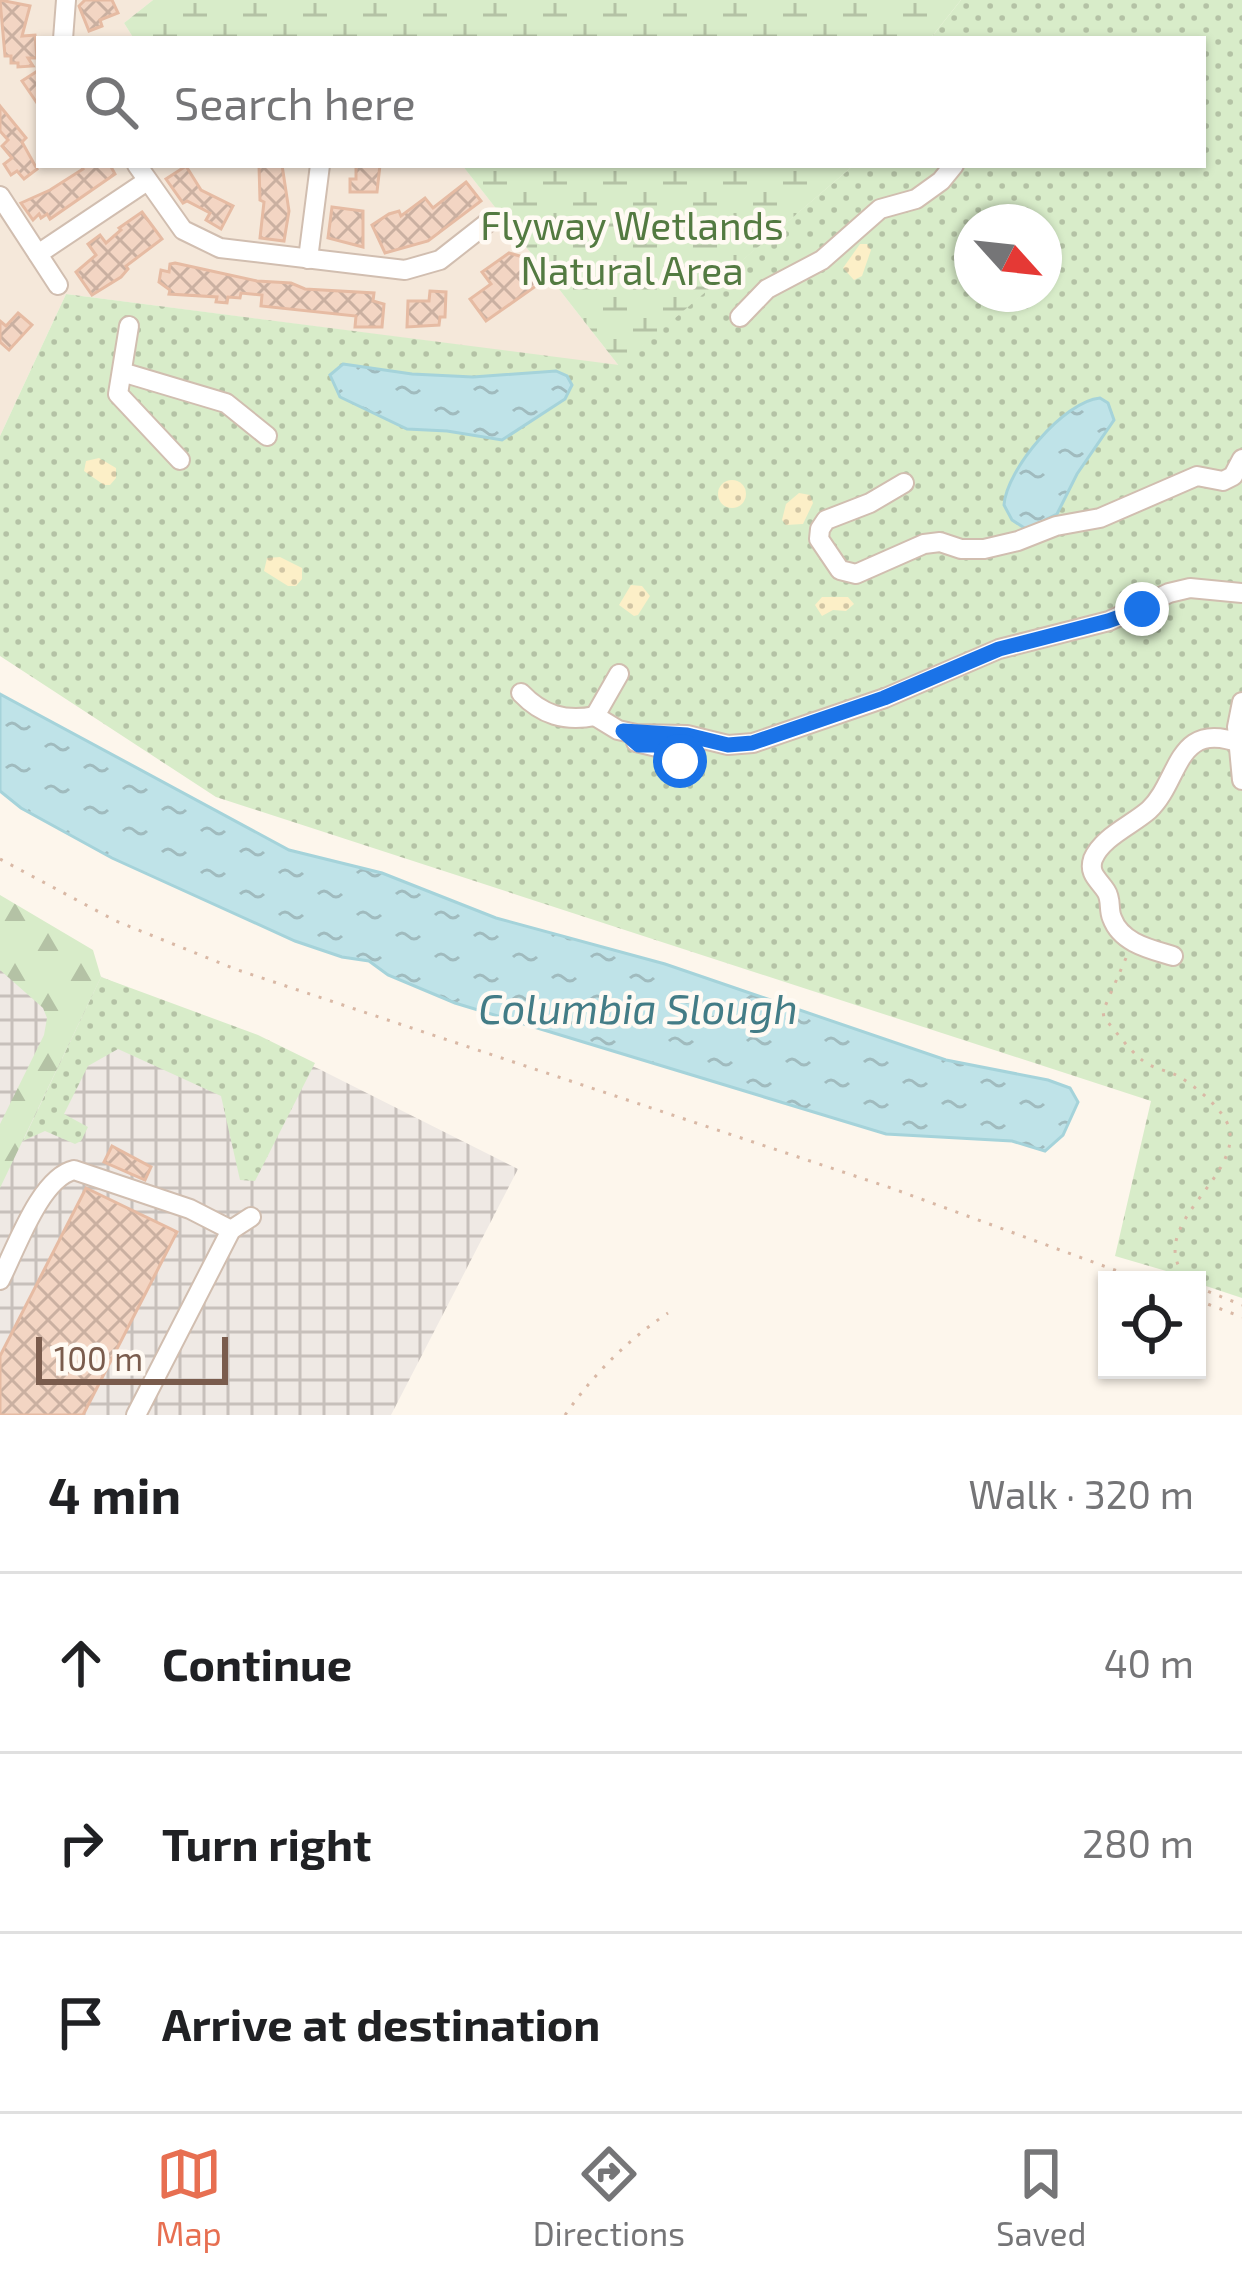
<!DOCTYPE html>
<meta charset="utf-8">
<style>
body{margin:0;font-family:"Exo 2",sans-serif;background:#f6f6f6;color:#202124}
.controls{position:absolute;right:36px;bottom:36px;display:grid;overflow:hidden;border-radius:0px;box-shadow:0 3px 9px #0004}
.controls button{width:108px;height:108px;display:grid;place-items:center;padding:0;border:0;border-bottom:3px solid #e0e0e0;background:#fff;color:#202124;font:60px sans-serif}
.compass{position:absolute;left:954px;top:204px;width:108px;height:108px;border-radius:50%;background:#fff;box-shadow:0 3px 9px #0004;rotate:117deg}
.scale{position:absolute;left:36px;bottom:30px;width:192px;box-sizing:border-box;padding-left:12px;border:6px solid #7a5c4d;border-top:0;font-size:33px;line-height:42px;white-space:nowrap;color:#7a5c4d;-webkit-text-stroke:9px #fffaf3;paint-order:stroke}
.stop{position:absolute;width:36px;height:36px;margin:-27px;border:9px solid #1a73e8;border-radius:50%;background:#fff}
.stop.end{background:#1a73e8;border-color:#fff;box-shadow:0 3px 12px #0008}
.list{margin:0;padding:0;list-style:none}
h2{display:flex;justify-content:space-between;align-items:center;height:156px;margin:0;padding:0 48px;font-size:51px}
h2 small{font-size:39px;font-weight:400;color:#757577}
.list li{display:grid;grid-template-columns:78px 1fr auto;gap:36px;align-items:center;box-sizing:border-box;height:180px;padding:0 48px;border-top:3px solid #e0e0e0}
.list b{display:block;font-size:45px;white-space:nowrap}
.list em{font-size:39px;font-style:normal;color:#757577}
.icon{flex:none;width:66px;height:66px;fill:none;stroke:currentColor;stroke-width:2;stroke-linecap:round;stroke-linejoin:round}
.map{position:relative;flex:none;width:1242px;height:1415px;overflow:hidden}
.search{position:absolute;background:#fff;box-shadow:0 3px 9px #0004;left:36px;right:36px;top:36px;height:132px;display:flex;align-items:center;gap:30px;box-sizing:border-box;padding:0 42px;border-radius:0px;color:#757577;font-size:45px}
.sheet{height:696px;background:#fff}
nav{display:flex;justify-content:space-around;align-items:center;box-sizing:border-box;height:168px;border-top:3px solid #e0e0e0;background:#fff;font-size:33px;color:#757577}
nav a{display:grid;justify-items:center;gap:6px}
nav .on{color:#e76f51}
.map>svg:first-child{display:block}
</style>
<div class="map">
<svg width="1242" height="1415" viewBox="0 0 1242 1415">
<defs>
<pattern id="industrial-grid" width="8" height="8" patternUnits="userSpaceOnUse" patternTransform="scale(3)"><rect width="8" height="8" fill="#efe9e4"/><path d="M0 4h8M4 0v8" fill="none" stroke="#c7c0bb"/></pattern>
<pattern id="grass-dots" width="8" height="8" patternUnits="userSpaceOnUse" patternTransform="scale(3)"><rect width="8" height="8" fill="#d8ecc9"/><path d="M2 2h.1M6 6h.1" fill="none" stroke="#b4c2a5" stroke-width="1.8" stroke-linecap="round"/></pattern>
<pattern id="forest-firs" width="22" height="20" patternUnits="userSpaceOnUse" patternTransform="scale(3)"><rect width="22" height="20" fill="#d8ecc9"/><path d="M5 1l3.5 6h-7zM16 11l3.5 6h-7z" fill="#b4c2a5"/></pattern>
<pattern id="wetland-marsh" width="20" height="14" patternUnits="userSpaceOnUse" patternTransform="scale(3)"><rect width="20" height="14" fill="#d8ecc9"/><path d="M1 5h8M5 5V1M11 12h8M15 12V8" fill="none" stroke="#b4c2a5"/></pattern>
<pattern id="sand-dots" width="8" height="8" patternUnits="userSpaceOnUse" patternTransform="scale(3)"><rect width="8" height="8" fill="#fcefc7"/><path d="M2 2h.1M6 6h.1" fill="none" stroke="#d1c5a4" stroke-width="1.8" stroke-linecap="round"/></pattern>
<pattern id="water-ripples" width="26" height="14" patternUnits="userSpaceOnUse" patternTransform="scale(3)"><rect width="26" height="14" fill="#bfe3e8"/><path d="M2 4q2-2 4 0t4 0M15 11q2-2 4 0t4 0" fill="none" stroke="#a0bbbe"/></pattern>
<pattern id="building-cross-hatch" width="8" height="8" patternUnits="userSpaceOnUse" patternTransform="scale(3)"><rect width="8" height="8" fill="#f3d5c3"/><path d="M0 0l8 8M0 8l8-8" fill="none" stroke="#cab0a1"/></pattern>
</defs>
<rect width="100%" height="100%" fill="#fdf6ec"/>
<path fill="#f5e8da" d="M0 0H153L124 23 134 39H39V165H462L619 366 66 294 0 436Z"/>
<path fill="url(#industrial-grid)" d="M0 920 104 978 319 1069 518 1169 391 1415H0Z"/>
<g fill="url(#grass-dots)" fill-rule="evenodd">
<path d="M961 0H1242V1298L1197 1283V1280L1115 1256 1151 1101 216 797 0 656V436L66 294 619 365 854 165H1203V39H930ZM972 222H1044V294H972Z"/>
<path d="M101 977 258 1035 315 1063 255 1181 240 1180 221 1096 118 1049 88 1066 64 1114 88 1127 81 1141 75 1144 45 1131 23 1141Z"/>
</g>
<path fill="url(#forest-firs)" d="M0 895 93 950 101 977 0 1188V1124L44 1035 47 1018 43 1008 0 970Z"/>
<g fill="url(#wetland-marsh)">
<path d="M153 0H961L930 39H134L124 23Z"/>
<path d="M462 165H854L619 366Z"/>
</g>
<g fill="url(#sand-dots)">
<path d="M860 244H867L871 250 862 276 854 280 843 268Z"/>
<path d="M99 458 116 468V478L110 485H104L84 471 86 461Z"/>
<circle cx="732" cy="494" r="14"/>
<path d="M799 493 810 495 813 503 803 524 786 525 782 520 786 504Z"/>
<path d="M280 557 302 568V579L296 586H288L264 571 267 558Z"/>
<path d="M631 585 642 586 650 596 638 615 634 616 619 605Z"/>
<path d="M822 597H848L854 604 846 611 833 610 822 616 815 605Z"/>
</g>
<g fill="url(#water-ripples)" stroke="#a5d3da" stroke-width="3">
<path d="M343 364 412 374 473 377 556 371 567 376 572 385 565 399 502 440 447 431 407 429 340 397 330 375Z"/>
<path d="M1100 398 1108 403 1114 420 1077 474 1057 514 1026 529 1012 520 1004 505C1006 470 1064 401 1100 398Z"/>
<path d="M0 694 289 850 382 873 496 918 665 964 946 1060 1048 1080 1070 1088 1078 1102 1063 1135 1045 1151 1012 1141 886 1134 455 1003 388 975 369 961 342 957 295 941 112 858 21 808 0 791Z"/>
</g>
<g fill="url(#building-cross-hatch)" stroke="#e6bba3" stroke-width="3">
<path d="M0 0 30 6 22 36 35 35 37 58H28L33 66 18 67V63H11V56H5Z"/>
<path d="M85 0H112L118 13 100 20 102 26 89 31 79 6Z"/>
<path d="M39 70V106L22 81Z"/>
<path d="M0 106 26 138 22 142 37 169 24 179 17 171 11 175 4 164 12 158 2 146 8 140 0 131Z"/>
<path d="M81 165H110L115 174 50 219 47 214 41 218 39 214 33 220 21 203 50 190 83 169Z"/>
<path d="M259 165H282L289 211 284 241 260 238 264 202 260 200Z"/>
<path d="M356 165H380L377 192H350V179H356Z"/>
<path d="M186 166 201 190 233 206 221 229 206 220 210 213 187 201 183 203 166 179Z"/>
<path d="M466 182 481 201 428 241 385 253 372 225 389 214 399 211 401 216 425 198 433 208Z"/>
<path d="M332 207 363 211V247L328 238Z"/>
<path d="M142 212 162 239 126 266 128 269 121 277 92 295 76 272 96 255 88 244 100 235 106 243 121 230 119 228Z"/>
<path d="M509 253 527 258 543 281 486 321 470 299 491 284 482 272Z"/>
<path d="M175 263 257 281 291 283 305 289 374 293 373 301 384 304 382 327H355L356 316 261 306 262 295 241 293 240 298 228 297 227 303 216 302 217 297 169 294 170 290 159 282 161 270 169 272 170 264Z"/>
<path d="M430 291 446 292 445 317H440L439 325 407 327 408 301H429Z"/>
<path d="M18 313 32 325 9 350 0 342V321L6 326Z"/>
<path d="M112 1146 151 1167 145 1180 104 1162Z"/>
<path d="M86 1188 177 1232 83 1415H0V1356Z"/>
</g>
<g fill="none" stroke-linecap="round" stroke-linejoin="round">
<g stroke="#d1beb0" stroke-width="22">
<g id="minor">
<path d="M63 39 66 0"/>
<path d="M137 165 183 230 220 248 405 270 440 260 491 220"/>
<path d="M0 196 58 285"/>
<path d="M38 254 147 181"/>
<path d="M308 259 320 165"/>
<path d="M740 317 767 289 822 260 880 209 916 199 941 181 954 165"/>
<path d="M129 326 118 394 180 460"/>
<path d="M122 372 226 403 267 436"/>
<path d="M904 483 870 503 826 520 820 529 819 539 840 570 856 574 924 544 940 542 961 549H984L1018 541 1056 526 1100 518 1197 476 1223 481 1233 476 1242 459"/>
<path d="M619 674 595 716 618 730 636 734 687 735 728 745 753 743 885 698 999 649 1109 621 1169 593 1190 588 1242 593"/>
<path d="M521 693C542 715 565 722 595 716"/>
<path d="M1242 702 1237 727 1242 780"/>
<path d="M636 742 661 748 677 762 682 760 681 754 666 751"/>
<path d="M1173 956C1150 949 1121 943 1112 918 1108 909 1112 900 1106 891 1099 880 1088 874 1093 859 1102 837 1132 825 1149 810 1181 780 1175 718 1242 744"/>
<path d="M0 1280C16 1249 40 1178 74 1170L190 1209 231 1230"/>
<path d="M136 1415 231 1230 251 1217"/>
</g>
</g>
<g stroke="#d9b8a5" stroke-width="3" stroke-dasharray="3 9" stroke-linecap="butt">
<path d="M0 859 116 921 235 969 891 1188 1142 1280"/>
<path d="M1126 958 1103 1011 1104 1018C1116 1031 1128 1049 1142 1060 1151 1068 1165 1070 1176 1075 1193 1084 1224 1109 1229 1128 1242 1180 1140 1227 1188 1280"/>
<path d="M1197 1287 1242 1305"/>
<path d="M1197 1300 1242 1317"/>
<path d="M565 1415C594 1374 626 1341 668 1313"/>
</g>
<use href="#minor" stroke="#fff" stroke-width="18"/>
</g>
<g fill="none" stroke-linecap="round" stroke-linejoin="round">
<path stroke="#1a73e8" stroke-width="15" d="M680 761 656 745H639L623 731 687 735 728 745 752 743 884 698 999 649 1108 621 1142 609"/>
</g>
<g text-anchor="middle" stroke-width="9" stroke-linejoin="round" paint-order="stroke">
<g font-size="39" fill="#537a41" stroke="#fffaf3">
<text x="632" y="240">Flyway Wetlands<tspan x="632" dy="45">Natural Area</tspan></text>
</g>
<g font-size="42" font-style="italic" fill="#437c86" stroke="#fffaf3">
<text x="638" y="1024">Columbia Slough</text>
</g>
</g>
</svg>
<div class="controls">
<button><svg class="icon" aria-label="locate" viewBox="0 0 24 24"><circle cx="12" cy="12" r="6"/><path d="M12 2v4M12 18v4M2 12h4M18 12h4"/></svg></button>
</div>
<svg class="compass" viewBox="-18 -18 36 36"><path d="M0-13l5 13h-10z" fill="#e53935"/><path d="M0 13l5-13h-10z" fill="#757577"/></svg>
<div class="scale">100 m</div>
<div class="stop" style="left:680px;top:761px"></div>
<div class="stop end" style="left:1142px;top:609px"></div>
<div class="search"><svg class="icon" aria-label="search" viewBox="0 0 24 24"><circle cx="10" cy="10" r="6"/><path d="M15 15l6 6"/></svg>Search here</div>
</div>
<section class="sheet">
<h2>4 min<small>Walk · 320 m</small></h2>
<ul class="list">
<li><svg class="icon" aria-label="ahead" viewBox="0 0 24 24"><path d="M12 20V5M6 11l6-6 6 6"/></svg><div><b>Continue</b></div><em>40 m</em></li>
<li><svg class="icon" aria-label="right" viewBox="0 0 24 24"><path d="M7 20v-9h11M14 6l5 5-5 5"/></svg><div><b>Turn right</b></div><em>280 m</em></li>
<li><svg class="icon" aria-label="arrive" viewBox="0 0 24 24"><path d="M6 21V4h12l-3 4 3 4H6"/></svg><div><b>Arrive at destination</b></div></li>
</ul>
</section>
<nav>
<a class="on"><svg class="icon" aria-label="map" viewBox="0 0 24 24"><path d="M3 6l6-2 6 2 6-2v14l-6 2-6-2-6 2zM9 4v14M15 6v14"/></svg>Map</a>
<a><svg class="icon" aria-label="directions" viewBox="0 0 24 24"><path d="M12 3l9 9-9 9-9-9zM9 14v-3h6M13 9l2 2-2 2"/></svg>Directions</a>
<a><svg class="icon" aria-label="saved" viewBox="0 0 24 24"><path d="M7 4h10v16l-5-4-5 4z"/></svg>Saved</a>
</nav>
